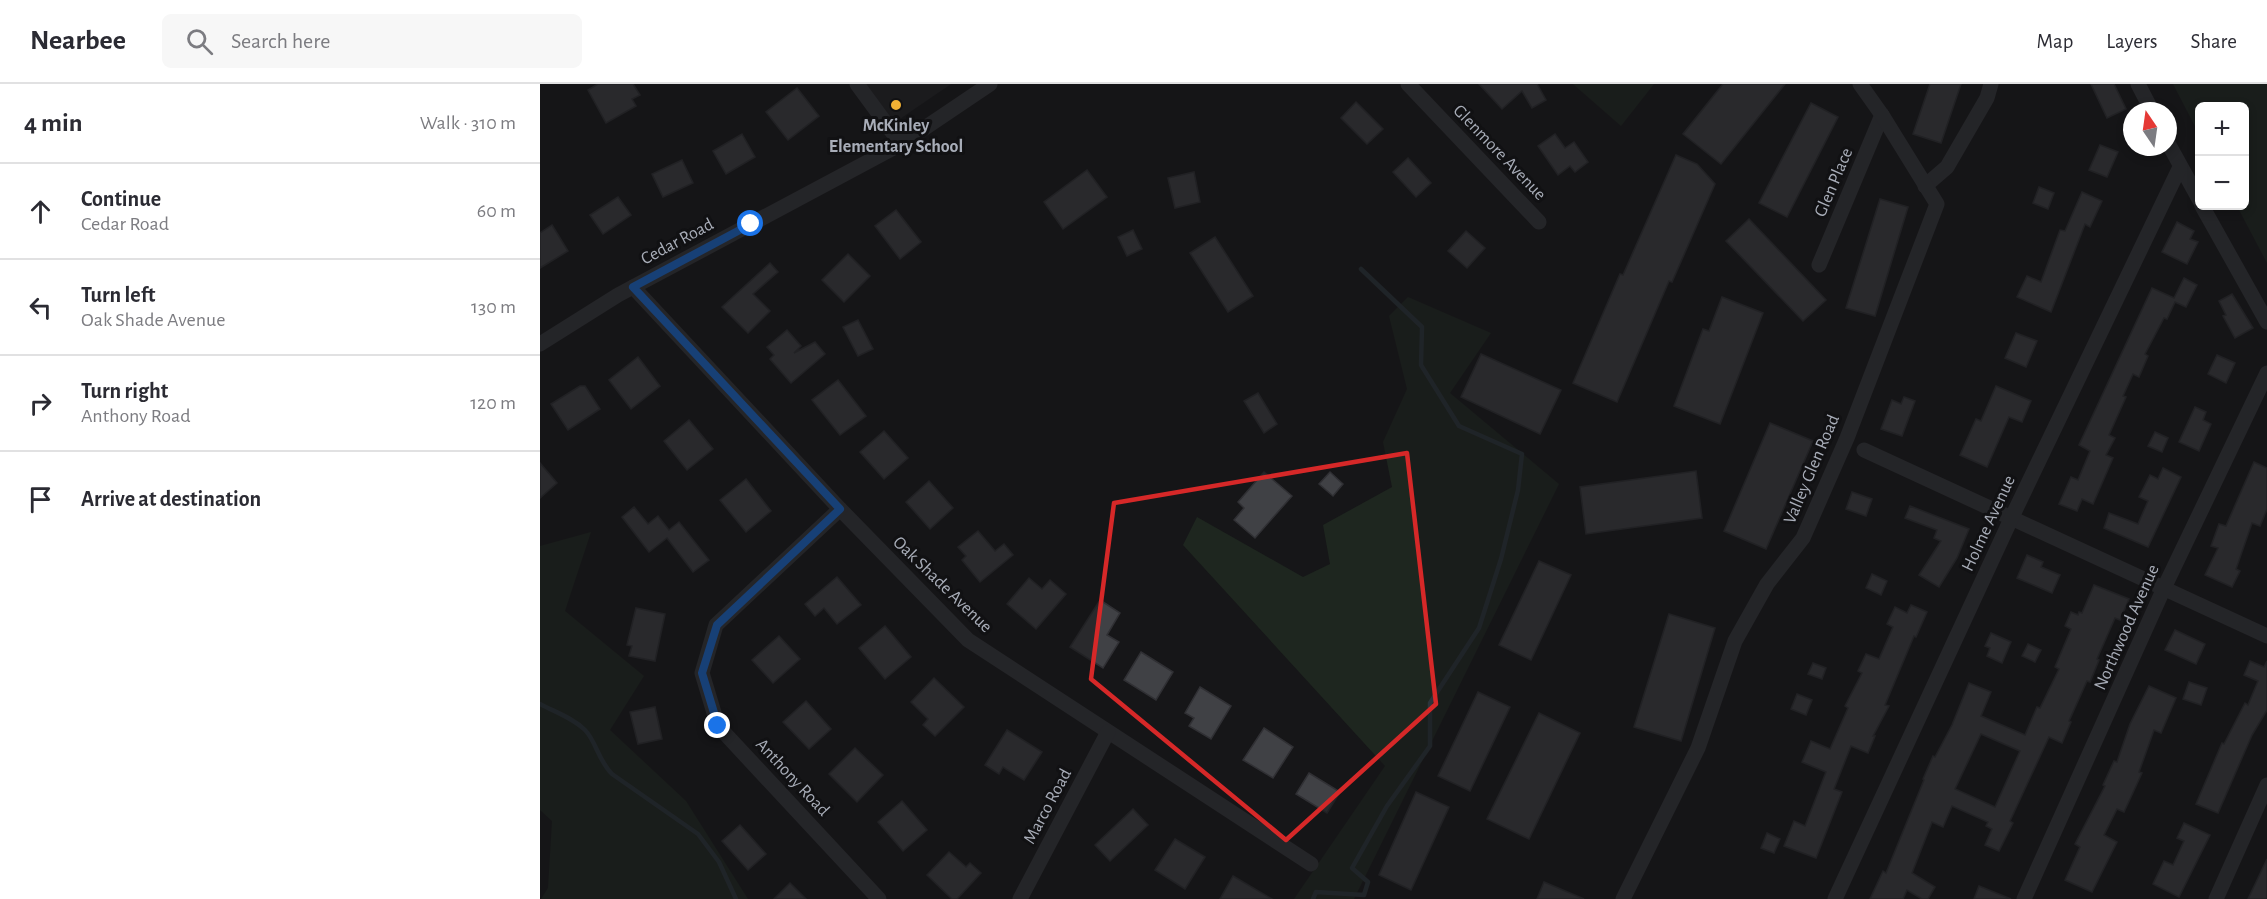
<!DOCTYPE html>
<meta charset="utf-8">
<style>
body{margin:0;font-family:"Alegreya Sans",sans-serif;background:#f7f7f7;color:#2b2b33}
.controls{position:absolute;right:18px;top:18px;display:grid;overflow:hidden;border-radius:9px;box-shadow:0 3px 9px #0003}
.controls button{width:54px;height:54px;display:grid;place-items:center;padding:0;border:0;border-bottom:2px solid #e1e1e2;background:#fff;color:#2b2b33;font:30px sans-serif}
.compass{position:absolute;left:1583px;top:18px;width:54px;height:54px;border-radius:50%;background:#fff;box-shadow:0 3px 9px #0003;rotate:347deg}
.stop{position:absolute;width:18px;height:18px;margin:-14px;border:4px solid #1a73e8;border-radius:50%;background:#fff}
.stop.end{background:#1a73e8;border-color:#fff;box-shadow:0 2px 6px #0008}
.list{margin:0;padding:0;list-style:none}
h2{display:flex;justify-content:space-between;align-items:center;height:78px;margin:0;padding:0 24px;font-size:26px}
h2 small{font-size:20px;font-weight:400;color:#7c7c81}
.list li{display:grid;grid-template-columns:39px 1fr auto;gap:18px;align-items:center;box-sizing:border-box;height:96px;padding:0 24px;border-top:2px solid #e1e1e2}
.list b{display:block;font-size:22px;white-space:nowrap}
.list p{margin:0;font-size:20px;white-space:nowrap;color:#7c7c81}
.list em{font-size:20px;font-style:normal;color:#7c7c81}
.icon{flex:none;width:33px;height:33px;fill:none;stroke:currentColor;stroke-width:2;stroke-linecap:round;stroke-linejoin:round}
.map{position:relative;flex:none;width:1727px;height:815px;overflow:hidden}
header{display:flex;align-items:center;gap:36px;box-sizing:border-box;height:84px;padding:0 30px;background:#fff;border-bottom:2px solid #e1e1e2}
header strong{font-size:28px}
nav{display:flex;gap:33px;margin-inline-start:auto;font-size:21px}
.search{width:420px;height:54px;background:#f7f7f7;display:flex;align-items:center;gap:15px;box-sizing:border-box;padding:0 21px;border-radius:9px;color:#7c7c81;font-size:22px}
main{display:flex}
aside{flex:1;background:#fff}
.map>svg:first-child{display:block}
</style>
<header>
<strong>Nearbee</strong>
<div class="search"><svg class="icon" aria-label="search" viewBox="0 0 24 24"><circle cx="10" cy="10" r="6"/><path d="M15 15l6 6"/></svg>Search here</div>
<nav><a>Map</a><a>Layers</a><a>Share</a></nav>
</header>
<main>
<aside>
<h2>4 min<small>Walk · 310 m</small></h2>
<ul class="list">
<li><svg class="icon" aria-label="ahead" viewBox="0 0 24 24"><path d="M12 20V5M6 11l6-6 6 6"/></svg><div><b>Continue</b><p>Cedar Road</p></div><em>60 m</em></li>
<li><svg class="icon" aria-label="left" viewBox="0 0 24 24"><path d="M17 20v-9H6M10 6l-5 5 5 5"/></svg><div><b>Turn left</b><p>Oak Shade Avenue</p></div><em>130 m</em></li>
<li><svg class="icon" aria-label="right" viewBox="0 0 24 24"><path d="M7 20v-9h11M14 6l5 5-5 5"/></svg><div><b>Turn right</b><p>Anthony Road</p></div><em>120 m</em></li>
<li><svg class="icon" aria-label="arrive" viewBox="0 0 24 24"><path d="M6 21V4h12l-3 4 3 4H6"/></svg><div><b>Arrive at destination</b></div></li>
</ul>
</aside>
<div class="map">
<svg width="1727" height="815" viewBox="0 0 1727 815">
<rect width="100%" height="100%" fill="#161618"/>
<path fill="#222225" d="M317 0H411L348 43Z"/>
<g fill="#1e261f">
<path d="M1033 0H1114L1081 42Z"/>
<path d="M1633 0H1727V179L1697 122H1704V22H1660L1659 50Z"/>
<path d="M868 213 951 249 910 309 1019 400 814 815H754L845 682 643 461 657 433 763 493 790 480 783 441 852 403 843 358 867 305 849 232Z"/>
<path d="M51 448 25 527 104 592 70 646 146 717 208 815H1L8 804 12 737 0 726V462Z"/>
</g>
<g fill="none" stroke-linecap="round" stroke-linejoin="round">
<g stroke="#2c353c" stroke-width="4.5">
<path d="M0 620C15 628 33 634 45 646 56 657 58 676 72 690L158 750 179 778 196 815"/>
<path d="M773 815 776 808 824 811 828 798 812 784 847 722 890 662V619L939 544 961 475 978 406 982 370 919 342 881 281 882 243 821 185"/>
</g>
</g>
<g fill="#404145" stroke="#303034" stroke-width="1.5" fill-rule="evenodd">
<path d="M58 0H93L100 11 92 15 96 22 66 39 48 6Z"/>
<path d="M939 0H997L1006 16 992 24 982 7 962 25Z"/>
<path d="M1183 0H1245L1181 80 1143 50Z"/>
<path d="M1390 0H1421L1401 59 1373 50Z"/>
<path d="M1551 0H1574L1586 25 1567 34Z"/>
<path d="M257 4 279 32 248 56 226 28Z"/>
<path d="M816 18 843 45 827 60 801 34Z"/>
<path d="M1271 19 1298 33 1247 133 1219 119Z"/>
<path d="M202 50 215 73 186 90 173 67Z"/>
<path d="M1015 50 1025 64 1034 58 1048 78 1035 88 1030 82 1018 91 998 62Z"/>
<path d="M1560 61 1578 68 1567 93 1549 86Z"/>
<path d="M1136 71 1157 80 1175 100 1132 198 1129 197 1077 318 1033 299 1080 190 1083 191Z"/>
<path d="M868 74 891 99 876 113 853 88Z"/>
<path d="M142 76 153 99 123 113 112 90Z"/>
<path d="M547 86 567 113 523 145 504 118Z"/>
<path d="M654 88 660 118 635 124 628 94Z"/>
<path d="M1499 103 1514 109 1508 125 1493 119Z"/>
<path d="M1542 108 1562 117 1550 143 1545 140 1511 228 1477 213 1487 192 1501 198 1520 146 1525 147Z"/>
<path d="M78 113 91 131 63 150 50 131Z"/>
<path d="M1340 115 1368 123 1335 232 1306 224Z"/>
<path d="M356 126 381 158 360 175 335 142Z"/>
<path d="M1209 135 1286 216 1263 237 1186 157Z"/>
<path d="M1637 138 1654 147 1650 155 1658 158 1647 180 1622 168Z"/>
<path d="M12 141 28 167 0 184V149Z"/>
<path d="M593 146 602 165 587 172 578 153Z"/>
<path d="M926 147 945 164 927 184 908 167Z"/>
<path d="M675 153 713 212 688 228 650 169Z"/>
<path d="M308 170 330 192 304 218 282 196Z"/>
<path d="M230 179 238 188 213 210 230 227 208 249 182 223Z"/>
<path d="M1644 194 1657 201 1646 223 1635 218 1627 235 1624 234 1605 270 1608 272 1599 293 1593 290 1583 312 1586 313 1569 351 1575 354 1566 371 1573 374 1553 420 1542 415 1537 427 1519 420 1531 393 1538 396 1550 367 1539 361 1612 204 1634 214Z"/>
<path d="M1692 210 1713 244 1695 254 1683 232 1686 231 1679 217Z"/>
<path d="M1182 213 1223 229 1180 340 1134 322 1163 245 1169 247Z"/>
<path d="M318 236 333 265 318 272 303 243Z"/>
<path d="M247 246 261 262 254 269 275 258 285 270 251 299 230 275 234 271 227 263Z"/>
<path d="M1476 249 1497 257 1486 283 1465 274Z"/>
<path d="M941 270 1021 306 1000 350 921 313Z"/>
<path d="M1677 271 1695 279 1686 299 1668 290Z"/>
<path d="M98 273 120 302 91 325 69 296Z"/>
<path d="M298 296 326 332 300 351 272 316Z"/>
<path d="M40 302H45L60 325 28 346 11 320Z"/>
<path d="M1456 302 1491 317 1482 338 1469 333 1447 383 1420 371 1436 335 1441 337Z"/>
<path d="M718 309 737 340 724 349 704 317Z"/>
<path d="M1364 313 1375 317 1362 352 1341 345 1352 316 1361 320Z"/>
<path d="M1655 323 1666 328 1663 336 1671 340 1659 367 1639 358Z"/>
<path d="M149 336 173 365 147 386 124 357Z"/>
<path d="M1230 339 1273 357 1226 465 1184 447Z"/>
<path d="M344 347 368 374 344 395 320 368Z"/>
<path d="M1615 348 1628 354 1622 368 1608 362Z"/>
<path d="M1714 378 1727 384V425L1720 442 1712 439 1696 485 1700 487 1692 503 1665 491 1678 464 1671 462 1679 440 1686 442Z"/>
<path d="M0 379 17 399 0 414Z"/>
<path d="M1623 384 1641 393 1608 463 1564 444 1569 429 1598 440 1608 417 1599 413 1610 391 1618 395Z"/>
<path d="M1156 387 1162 434 1046 450 1040 403Z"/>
<path d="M724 388 752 412 715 454 694 436 704 424 698 418Z"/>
<path d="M790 388 803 400 793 412 779 400Z"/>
<path d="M206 395 231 427 206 448 180 416Z"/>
<path d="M389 397 413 424 390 445 366 418Z"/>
<path d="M1312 408 1332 415 1326 432 1306 425Z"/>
<path d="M1370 422 1429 445 1417 474 1399 503 1379 491 1401 457 1394 454 1397 446 1365 434Z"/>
<path d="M94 423 108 440 118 432 129 446 139 438 169 476 153 488 127 454 109 468 82 433Z"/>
<path d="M438 447 455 467 464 460 473 471 440 498 422 476 426 472 418 463Z"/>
<path d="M1487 471 1503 478 1501 483 1520 491 1512 509 1477 494Z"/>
<path d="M999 477 1031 491 991 576 959 561Z"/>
<path d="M1332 490 1347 497 1341 511 1326 504Z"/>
<path d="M297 493 321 521 297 540 284 524 275 532 265 520Z"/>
<path d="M489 494 502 505 510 496 526 510 496 545 467 520Z"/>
<path d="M1554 501 1589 515 1580 536 1575 534 1557 575 1559 576 1550 598 1547 597 1529 637 1531 638 1522 659 1509 653 1470 737 1473 739 1459 767 1445 761 1452 745 1446 742 1448 738 1412 722 1403 743 1392 738 1372 789 1395 803 1388 815H1382L1367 806 1363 815H1330L1343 787 1346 789 1384 696 1383 695 1393 672 1395 673 1412 641 1429 599 1451 608 1441 632 1485 651 1497 623 1500 624 1519 585 1515 583 1531 545 1525 542 1531 528 1538 531 1539 528 1542 529ZM1441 650 1480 667 1455 723 1415 705Z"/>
<path d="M560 516 580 529 567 551 579 558 563 584 530 563Z"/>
<path d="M1371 521 1387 528 1376 553 1374 552 1345 621 1349 622 1333 652H1335L1328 669 1311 662 1294 705 1302 708 1276 774 1244 762 1254 737 1265 742 1286 688 1262 678 1271 657 1290 665 1308 624 1305 622 1322 589 1318 587 1326 570 1339 575 1353 543 1347 540 1355 523 1367 529Z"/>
<path d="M96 524 125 530 115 577 89 572 92 562 87 561Z"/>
<path d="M1129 530 1175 544 1141 657 1094 643Z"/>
<path d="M345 542 371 573 345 595 319 564Z"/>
<path d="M1635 546 1665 560 1656 580 1625 566Z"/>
<path d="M1451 549 1471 558 1462 579 1447 572 1450 564 1445 562Z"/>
<path d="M239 552 260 575 233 599 212 576Z"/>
<path d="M1488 560 1501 566 1495 578 1482 572Z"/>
<path d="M601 568 633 588 616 616 584 596Z"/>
<path d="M1710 577 1724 583 1727 577V626L1712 651 1678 729 1656 720 1682 659 1684 660 1705 619 1708 621 1718 597 1704 591Z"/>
<path d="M1273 579 1286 584 1282 595 1268 590Z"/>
<path d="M394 594 424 623 395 652 383 641 388 635 371 618Z"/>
<path d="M1649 598 1667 604 1661 621 1643 615Z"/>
<path d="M1609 602 1636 614 1621 649 1614 646 1599 688 1602 689 1584 728 1577 725 1564 751 1577 758 1552 808 1525 796 1540 763 1535 760 1565 702 1563 701 1574 677 1577 678 1590 640Z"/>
<path d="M660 603 691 622 671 655 649 642 654 634 645 629Z"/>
<path d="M938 608 970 623 930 707 898 692Z"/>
<path d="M1257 610 1272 616 1266 631 1251 625Z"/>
<path d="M266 617 291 645 269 665 243 638Z"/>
<path d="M115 623 122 655 98 660 90 628Z"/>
<path d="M999 629 1040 649 989 755 947 735Z"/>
<path d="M724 644 753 663 733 694 703 676Z"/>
<path d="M467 646 502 668 484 696 463 683 459 690 445 681Z"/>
<path d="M315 664 343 691 317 718 289 690Z"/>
<path d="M769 689 800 708 787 729 756 710Z"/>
<path d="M876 708 909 723 871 806 839 791Z"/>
<path d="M362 717 387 746 363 767 338 738Z"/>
<path d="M593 725 608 741 570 777 555 761Z"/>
<path d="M1644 739 1670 751 1639 813 1613 800 1624 777 1633 781 1644 757 1637 754Z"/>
<path d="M200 741 226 770 208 786 182 757Z"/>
<path d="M1227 749 1240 755 1234 769 1221 764Z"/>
<path d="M635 755 665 773 645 805 615 786Z"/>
<path d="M409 768 426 783 430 779 441 789 417 815H412L387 791Z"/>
<path d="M1727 775V815H1708Z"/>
<path d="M693 792 732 815H680Z"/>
<path d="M1004 798 1044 815H997Z"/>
<path d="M250 799 266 815H234Z"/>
<path d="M1439 802 1471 815H1434Z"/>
</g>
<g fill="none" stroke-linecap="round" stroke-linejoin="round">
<g stroke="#37383d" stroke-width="15">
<path d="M317 0 361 60"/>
<path d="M868 0 999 138"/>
<path d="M1598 0 1612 27"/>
<path d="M1628 59 1660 117"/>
<path d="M1385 102 1407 83 1447 14 1451 0"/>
<path d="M1662 122 1727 238"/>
<path d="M1279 181 1342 31"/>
<path d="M93 203 300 425 428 556 771 780"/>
<path d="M0 260 78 211 361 60 450 0"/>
<path d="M1324 366 1727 552"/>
<path d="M300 425 176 541 162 589 178 642 339 815"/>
<path d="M480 815 568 648"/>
<path d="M1083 815 1158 664 1195 557 1227 500 1263 454 1307 354 1397 120 1342 31 1320 0"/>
<path d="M1295 815 1471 435 1640 83"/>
<path d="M1484 815 1624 504 1727 289"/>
<path d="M1676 815 1727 701"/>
</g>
</g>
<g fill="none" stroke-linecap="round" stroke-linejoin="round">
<path stroke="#1a73e8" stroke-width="8" d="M178 642 162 589 177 541 300 425 93 203 211 140"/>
</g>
<path d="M0 0H1727V815H0ZM867 369 896 620 746 756 551 595 574 419Z" fill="#161618" fill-opacity=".55" fill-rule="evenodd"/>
<path fill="none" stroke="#d62828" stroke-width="4.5" stroke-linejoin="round" d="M867 369 896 620 746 756 551 595 574 419Z"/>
<circle fill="#f2b134" stroke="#111113" stroke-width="2" cx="356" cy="21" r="6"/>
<g text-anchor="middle" stroke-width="6" stroke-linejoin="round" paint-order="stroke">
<g font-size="18" font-weight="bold" fill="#a8adb8" stroke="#111113">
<text x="356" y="47">McKinley<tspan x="356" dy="21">Elementary School</tspan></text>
</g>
<g font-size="18" fill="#a8adb8" stroke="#111113">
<text transform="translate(960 68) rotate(46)" y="6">Glenmore Avenue</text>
<text transform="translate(1293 98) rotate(-67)" y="6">Glen Place</text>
<text transform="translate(137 157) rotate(-28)" y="6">Cedar Road</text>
<text transform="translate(1271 385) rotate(-67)" y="6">Valley Glen Road</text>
<text transform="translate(1448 439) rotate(-65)" y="6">Holme Avenue</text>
<text transform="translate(403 500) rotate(44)" y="6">Oak Shade Avenue</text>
<text transform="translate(1586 543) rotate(-66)" y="6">Northwood Avenue</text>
<text transform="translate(253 693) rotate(47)" y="6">Anthony Road</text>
<text transform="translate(507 722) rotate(-62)" y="6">Marco Road</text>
</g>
</g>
</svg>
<div class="controls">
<button>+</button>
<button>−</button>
</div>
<svg class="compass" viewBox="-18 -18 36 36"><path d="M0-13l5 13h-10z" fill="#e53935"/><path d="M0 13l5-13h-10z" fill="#7c7c81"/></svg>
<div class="stop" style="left:211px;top:140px"></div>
<div class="stop end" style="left:178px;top:642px"></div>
</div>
</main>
